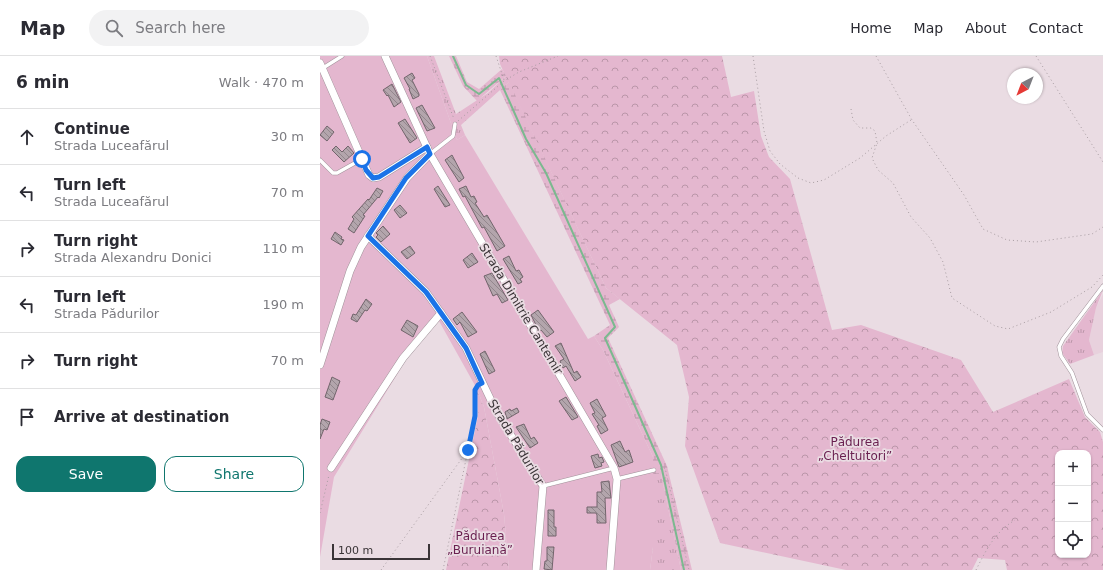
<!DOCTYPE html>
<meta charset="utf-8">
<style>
body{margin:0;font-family:"DejaVu Sans",sans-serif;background:#f2f2f3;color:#2b2b33}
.controls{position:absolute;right:12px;bottom:12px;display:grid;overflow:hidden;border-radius:8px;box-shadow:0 1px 3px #0004}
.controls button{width:36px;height:36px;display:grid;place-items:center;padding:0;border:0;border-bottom:1px solid #e1e1e2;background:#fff;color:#2b2b33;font:20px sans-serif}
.compass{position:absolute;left:687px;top:12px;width:36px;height:36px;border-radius:50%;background:#fff;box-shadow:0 1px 3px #0004;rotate:222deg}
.scale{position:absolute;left:12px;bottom:10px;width:98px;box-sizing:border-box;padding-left:4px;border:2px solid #3a3437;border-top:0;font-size:11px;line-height:14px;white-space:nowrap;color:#3a3437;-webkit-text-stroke:3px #eadce3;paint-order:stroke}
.stop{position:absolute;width:12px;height:12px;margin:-9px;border:3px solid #1a73e8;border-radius:50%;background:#fff}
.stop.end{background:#1a73e8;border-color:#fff;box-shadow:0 1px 4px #0008}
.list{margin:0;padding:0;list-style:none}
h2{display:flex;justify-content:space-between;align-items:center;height:52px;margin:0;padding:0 16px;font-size:17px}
h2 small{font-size:13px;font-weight:400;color:#7c7c81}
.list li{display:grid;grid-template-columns:26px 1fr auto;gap:12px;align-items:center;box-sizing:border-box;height:56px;padding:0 16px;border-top:1px solid #e1e1e2}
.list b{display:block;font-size:15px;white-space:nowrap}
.list p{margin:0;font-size:13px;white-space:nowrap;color:#7c7c81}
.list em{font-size:13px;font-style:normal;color:#7c7c81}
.actions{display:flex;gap:8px;padding:12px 16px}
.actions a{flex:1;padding:9px 0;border:1px solid #0f766e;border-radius:12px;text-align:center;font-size:14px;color:#0f766e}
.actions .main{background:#0f766e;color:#fff}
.icon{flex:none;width:22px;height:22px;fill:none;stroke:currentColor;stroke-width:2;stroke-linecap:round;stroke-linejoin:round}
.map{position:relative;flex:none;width:783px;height:514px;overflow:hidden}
header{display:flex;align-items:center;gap:24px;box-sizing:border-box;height:56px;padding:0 20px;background:#fff;border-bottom:1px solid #e1e1e2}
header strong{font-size:19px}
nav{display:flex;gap:22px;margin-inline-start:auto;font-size:14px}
.search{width:280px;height:36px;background:#f2f2f3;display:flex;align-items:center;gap:10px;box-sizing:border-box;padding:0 14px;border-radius:22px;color:#7c7c81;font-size:15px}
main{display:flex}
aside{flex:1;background:#fff}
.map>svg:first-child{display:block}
</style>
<header>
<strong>Map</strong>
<div class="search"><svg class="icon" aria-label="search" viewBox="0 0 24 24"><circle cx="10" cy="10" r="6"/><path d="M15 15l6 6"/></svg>Search here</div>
<nav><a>Home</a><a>Map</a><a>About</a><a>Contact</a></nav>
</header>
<main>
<aside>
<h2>6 min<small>Walk · 470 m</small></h2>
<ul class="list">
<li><svg class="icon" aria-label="ahead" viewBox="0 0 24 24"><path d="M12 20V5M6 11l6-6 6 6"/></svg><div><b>Continue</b><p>Strada Luceafărul</p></div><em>30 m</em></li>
<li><svg class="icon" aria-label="left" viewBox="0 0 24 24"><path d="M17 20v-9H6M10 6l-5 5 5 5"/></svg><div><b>Turn left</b><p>Strada Luceafărul</p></div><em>70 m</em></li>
<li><svg class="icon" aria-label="right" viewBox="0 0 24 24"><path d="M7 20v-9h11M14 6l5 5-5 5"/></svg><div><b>Turn right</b><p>Strada Alexandru Donici</p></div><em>110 m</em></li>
<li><svg class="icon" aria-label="left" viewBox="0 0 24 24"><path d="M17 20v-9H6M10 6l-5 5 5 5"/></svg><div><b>Turn left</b><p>Strada Pădurilor</p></div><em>190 m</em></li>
<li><svg class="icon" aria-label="right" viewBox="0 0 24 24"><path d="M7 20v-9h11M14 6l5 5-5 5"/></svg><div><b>Turn right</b></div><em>70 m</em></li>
<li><svg class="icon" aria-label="arrive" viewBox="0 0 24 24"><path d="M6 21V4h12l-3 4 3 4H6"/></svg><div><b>Arrive at destination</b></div></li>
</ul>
<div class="actions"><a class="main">Save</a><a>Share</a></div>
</aside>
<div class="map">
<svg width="783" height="514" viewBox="0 0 783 514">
<defs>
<pattern id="grass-tufts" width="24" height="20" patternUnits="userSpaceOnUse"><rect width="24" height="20" fill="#e4b7cf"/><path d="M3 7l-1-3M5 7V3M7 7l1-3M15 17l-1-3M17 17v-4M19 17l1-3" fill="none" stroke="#ba96a9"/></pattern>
<pattern id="forest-crowns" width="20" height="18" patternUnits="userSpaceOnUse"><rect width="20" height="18" fill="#e4b7cf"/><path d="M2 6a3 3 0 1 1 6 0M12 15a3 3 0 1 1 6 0" fill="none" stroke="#ba96a9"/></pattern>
<pattern id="wetland-marsh" width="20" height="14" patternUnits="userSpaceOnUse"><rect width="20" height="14" fill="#e4b7cf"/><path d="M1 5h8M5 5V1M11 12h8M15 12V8" fill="none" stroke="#ba96a9"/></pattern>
<pattern id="building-back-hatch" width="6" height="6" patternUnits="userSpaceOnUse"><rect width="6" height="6" fill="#b3a5ac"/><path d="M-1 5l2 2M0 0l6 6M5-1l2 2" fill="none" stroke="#93878d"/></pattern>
</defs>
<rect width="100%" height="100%" fill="#eadce3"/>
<path fill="#e8d1dd" d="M783 238V296L774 299 769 284 776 252Z"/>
<g fill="url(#grass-tufts)">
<path d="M107 0H114L136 58 168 37 186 20 189 26 141 69 145 79 137 84Z"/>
<path d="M783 234 776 252 769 284 774 299 750 308 742 297 743 290Z"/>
<path d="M333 418H341L361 514H330L333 491Z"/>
</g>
<g fill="url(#forest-crowns)" fill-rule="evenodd">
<path d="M179 0H402L411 41 434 35 441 80 449 101 470 123 512 274 541 269 641 304 673 356 749 323 765 361 780 376 783 386V514H687L685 504 658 502 652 514H526L400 487 365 390 369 341 357 289 286 232 180 8ZM738 397H768V499H738Z"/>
<path d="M157 333 164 351 184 458 189 514H126L158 360Z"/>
</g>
<g fill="url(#wetland-marsh)">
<path d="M129 0H136L147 26 159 33 182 13 186 20 157 45 143 30Z"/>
<path d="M189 26 286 232 300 243 289 249 299 271 288 282 347 410 372 514H361L341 418H333V401L283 294 274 280 290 269 180 34Z"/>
</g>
<path fill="#e4b7cf" d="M0 0H107L137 84 145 79 268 283 274 280 283 294 333 401V491L330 514H189L184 458 164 351 157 333 119 265 92 294 14 421 0 501Z"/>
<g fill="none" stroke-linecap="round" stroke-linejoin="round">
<path stroke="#7bb98f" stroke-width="2" d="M133 0 146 29 159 38 179 22 206 83 226 117 295 271 285 282 341 409 364 514"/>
</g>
<g fill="url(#building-back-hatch)" stroke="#72656c">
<path d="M92 17 95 22 92 24 99 38V40L93 43 89 33H90L84 22Z"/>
<path d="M72 28 81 46 74 51 68 39 67 40 63 34Z"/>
<path d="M102 49 115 72 107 75 96 52Z"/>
<path d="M85 63 97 82 90 87 78 67Z"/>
<path d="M7 70 14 76 7 85 0 79Z"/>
<path d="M16 90 22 96 28 90 34 97 24 106 12 94Z"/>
<path d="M132 99 144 122 139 126 125 104Z"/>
<path d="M118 130 130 149 125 151 114 133Z"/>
<path d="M146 130 151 141 154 140 157 146 155 147 164 161 167 159 185 190 177 195 164 171 162 172 145 140 143 141 139 133Z"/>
<path d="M57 132 63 135 59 142 58 141 43 159 45 160 34 177 28 173 34 163 32 161 48 143 49 144Z"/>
<path d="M80 149 87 157 80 162 74 154Z"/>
<path d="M63 170 70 178 61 186 56 181 58 179 56 177Z"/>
<path d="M15 176 22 181 21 183 24 184 21 189 11 183Z"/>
<path d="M90 190 95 197 87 203 81 196Z"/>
<path d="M152 197 158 206 148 212 143 204Z"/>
<path d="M189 200 196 215 199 214 203 221 200 223 202 226 198 228 183 203Z"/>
<path d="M172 217 188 244 182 247 177 238 173 240 164 220Z"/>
<path d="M46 243 52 248 47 255 45 254 37 266 31 263 33 258 36 259Z"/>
<path d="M218 254 234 276 227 281 221 274 219 275 211 259Z"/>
<path d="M142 256 157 276 148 281 140 266 137 269 133 263Z"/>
<path d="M87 264 98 270 93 281 81 274Z"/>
<path d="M241 287 254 317 257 315 261 321 255 325 246 310 243 312 240 305 244 303 235 290Z"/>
<path d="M165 295 175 315 169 318 160 298Z"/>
<path d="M12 321 20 325 13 344 5 341Z"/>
<path d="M246 341 258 361 252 364 239 345Z"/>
<path d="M277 343 286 360 282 362 288 374 281 378 277 370 279 369 272 358 275 357 270 347Z"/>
<path d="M197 352 199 356 187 363 185 356 190 353 191 355Z"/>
<path d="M2 363 10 366 7 374 4 373 0 383V369Z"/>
<path d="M204 368 211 383 214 381 218 387 210 392 196 371Z"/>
<path d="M300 385 305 396 309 394 313 406 299 411 291 389Z"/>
<path d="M278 398 279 402 282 401 284 406 281 407 282 410 275 412 271 400Z"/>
<path d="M289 425 291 442H285L286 467H277V459L276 457H267V451H277V436H282L281 426Z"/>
<path d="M228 454H234V471H236V480H228Z"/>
<path d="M227 491H234L232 514 224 513 225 505H227Z"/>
</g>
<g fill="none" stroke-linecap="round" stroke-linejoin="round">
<g stroke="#a1939a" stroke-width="4.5">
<g id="lane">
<path d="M3 12 22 0"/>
<path d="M110 98 133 80 135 68"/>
<path d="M0 104 13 117H17L42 103"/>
<path d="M783 230 743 283 739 291 741 300 752 317 767 358 783 374"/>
<path d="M297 423 334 414"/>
<path d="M223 430 294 412"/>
</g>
</g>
<g stroke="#a1939a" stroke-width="8">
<g id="street">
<path d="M65 0 110 98 294 412 297 423 290 514"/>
<path d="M0 7 49 119 53 122 59 121 107 91"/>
<path d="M48 180 106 236 146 292 177 357 223 430 216 514"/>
<path d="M0 309 30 215 41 191 87 122 110 98"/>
<path d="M11 412 83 302 121 257"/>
</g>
</g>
<g stroke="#a89da2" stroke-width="1" stroke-dasharray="1 3" stroke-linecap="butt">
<path d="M110 0 134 63"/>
<path d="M176 0 184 24"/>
<path d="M433 0 444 75 450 95 460 108 478 122 491 127 504 124 540 102 566 80 591 64"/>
<path d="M556 0 592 64 644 139 663 173 687 184 716 186 772 178 783 171"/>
<path d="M716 0 783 106"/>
<path d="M531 53 533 64 540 72H551L555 75 557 87 552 102 558 114 573 127 591 161 610 182 623 206 632 242 675 270 688 273 731 256 772 231 783 219"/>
<path d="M138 65 184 25 199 16 238 0"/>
<path d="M340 413 345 412 369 514"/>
<path d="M0 457 9 419"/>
<path d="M61 514 148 394"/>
<path d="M123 514 155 360V334L157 330"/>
<path d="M656 514C666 494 675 476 695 464"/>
</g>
<use href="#lane" stroke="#fff" stroke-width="3.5"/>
<use href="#street" stroke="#fff" stroke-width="7"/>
</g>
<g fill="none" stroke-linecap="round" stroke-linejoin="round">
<path stroke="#1a73e8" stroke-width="5" d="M42 103 46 114 53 122 59 121 107 91 110 98 86 122 48 180 106 236 146 292 162 327 158 329 155 334V360L148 394"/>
</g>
<g text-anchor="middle" stroke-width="3.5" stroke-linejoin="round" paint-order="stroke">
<g font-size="12" fill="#3a3437" stroke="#eadce3">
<text transform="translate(201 253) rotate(59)" y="4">Strada Dimitrie Cantemir</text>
<text transform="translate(196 386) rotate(59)" y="4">Strada Pădurilor</text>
</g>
<g font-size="12" fill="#691f4f" stroke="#eadce3">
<text x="535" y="390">Pădurea<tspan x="535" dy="14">„Cheltuitori”</tspan></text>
<text x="160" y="484">Pădurea<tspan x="160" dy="14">„Buruiană”</tspan></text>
</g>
</g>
</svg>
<div class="controls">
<button>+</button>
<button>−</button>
<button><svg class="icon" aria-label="locate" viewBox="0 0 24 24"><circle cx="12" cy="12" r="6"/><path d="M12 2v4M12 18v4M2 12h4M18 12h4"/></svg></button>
</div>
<svg class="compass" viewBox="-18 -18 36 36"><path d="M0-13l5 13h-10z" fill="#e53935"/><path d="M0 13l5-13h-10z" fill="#7c7c81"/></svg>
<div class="scale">100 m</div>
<div class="stop" style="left:42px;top:103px"></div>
<div class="stop end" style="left:148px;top:394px"></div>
</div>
</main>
